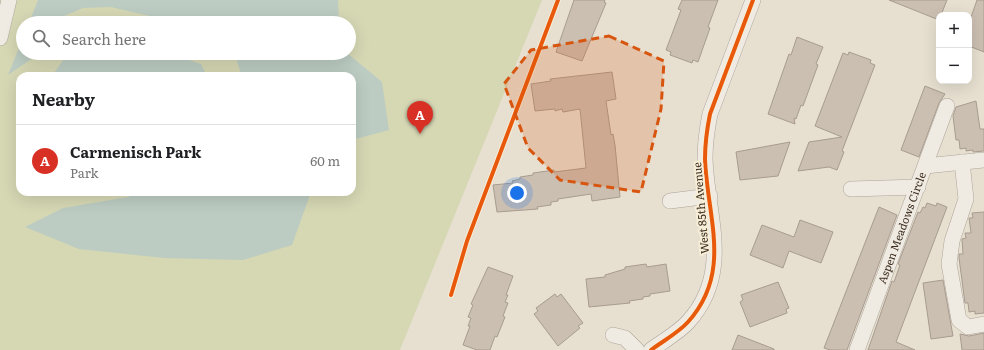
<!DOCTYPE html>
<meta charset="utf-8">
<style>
body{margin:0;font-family:Literata,serif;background:#f2f2f2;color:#202124}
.controls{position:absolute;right:12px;top:12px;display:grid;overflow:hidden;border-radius:8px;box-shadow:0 4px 16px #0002}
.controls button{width:36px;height:36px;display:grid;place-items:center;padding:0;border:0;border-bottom:1px solid #e0e0e0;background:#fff;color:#202124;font:20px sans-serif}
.you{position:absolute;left:517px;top:193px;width:14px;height:14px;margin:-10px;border:3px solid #fff;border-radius:50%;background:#1a73e8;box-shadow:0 0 0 6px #1a73e833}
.badge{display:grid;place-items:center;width:26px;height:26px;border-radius:50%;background:#d93025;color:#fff;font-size:13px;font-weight:700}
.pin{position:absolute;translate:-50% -33px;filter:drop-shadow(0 1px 2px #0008)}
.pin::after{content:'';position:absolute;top:21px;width:14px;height:12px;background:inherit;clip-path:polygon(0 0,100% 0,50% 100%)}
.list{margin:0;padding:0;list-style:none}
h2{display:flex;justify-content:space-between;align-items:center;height:52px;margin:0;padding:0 16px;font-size:17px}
h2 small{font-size:13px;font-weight:400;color:#757577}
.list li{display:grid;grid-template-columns:26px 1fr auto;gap:12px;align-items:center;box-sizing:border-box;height:72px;padding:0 16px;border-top:1px solid #e0e0e0}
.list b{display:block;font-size:15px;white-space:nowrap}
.list p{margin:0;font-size:13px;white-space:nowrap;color:#757577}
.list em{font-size:13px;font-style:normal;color:#757577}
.icon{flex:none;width:22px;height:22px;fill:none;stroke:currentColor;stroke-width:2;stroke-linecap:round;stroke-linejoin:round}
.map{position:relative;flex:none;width:984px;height:350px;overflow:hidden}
.search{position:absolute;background:#fff;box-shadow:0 4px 16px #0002;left:16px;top:16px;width:340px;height:44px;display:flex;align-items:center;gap:10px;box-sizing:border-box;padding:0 14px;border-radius:22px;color:#757577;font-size:15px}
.panel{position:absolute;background:#fff;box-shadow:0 4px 16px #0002;left:16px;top:72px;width:340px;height:124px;border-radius:12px}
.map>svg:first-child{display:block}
</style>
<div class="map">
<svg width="984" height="350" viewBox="0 0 984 350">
<rect width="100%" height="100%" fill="#e7e0d1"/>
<path fill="#d6d7b3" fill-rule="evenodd" d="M0 0H542L400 350H0ZM23 23H349V53H23ZM20 76H352V192H20Z"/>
<g fill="#bcccc2">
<path d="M38 0H338L339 23H179L111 7 83 8 57 19 55 23H29Z"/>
<path d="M23 38V53H40L8 75Z"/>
<path d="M68 53H168L201 64 207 76H52Z"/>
<path d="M234 53H347L382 82 389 130 352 140V76H242Z"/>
<path d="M138 192H311L292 245 243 260 164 258 79 249 25 227 63 208 128 197Z"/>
</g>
<g fill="#cbbfb2" stroke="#a89c90">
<path d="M574 0H605L604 2 606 3 582 61 556 52Z"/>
<path d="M682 0H718L708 27 710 28 698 62 693 60 692 63 670 55 671 52 666 50 681 10 678 9Z"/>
<path d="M889 0H947L941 15H939V20Z"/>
<path d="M977 0H984V52L969 46V23Z"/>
<path d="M797 37 823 47 816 64 818 65 803 106 801 105 796 119 794 118 795 124 768 114 789 54 791 55Z"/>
<path d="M849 52 871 60 870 63 875 65 842 151 844 152 837 170 829 167 798 171 809 142 842 137 815 126 843 53 848 55Z"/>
<path d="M612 72 616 99 606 101 611 135 613 134 615 145 620 197 592 201 591 194 558 199V201L551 202V205L537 207 538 209 497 212 493 185 513 183 512 181 520 179V177L533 175V173L554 170V172L586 168 580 109 563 112 562 109 555 111V109L535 111 531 84 551 81 550 79Z"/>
<path d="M925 86 945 94 939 103 919 157 901 150Z"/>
<path d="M976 101 980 129H984V151L973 152V150L966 151V148L960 149 959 140H956L953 116 956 107Z"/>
<path d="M790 142 778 176 740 180 736 152Z"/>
<path d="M927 203 936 206 937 203 947 207 896 342 915 350H868L892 281 894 282 900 265 898 264 918 212 920 213 923 207 925 208Z"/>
<path d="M879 207 897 215 847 350H830L824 348Z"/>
<path d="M984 212V313L975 314V311L969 312 968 303H965L959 258V254H963L962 239 966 238 965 233H971L969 218H973L972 213Z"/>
<path d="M800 220 833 232 821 263 789 251 783 268 750 255 762 225 794 237Z"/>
<path d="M646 264 647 267 666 264 670 291 650 294V296L643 297V299L629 301 630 303 589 307 586 279 605 277V275L625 269V267Z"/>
<path d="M488 267 513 276 506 295H508L505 302 508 303 503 316 505 317 497 337 495 336 490 350H477L463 345 470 326H468L471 318 468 317 473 305 471 304Z"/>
<path d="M943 280 953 336 931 339 923 283Z"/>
<path d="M778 282 789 308 786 309 787 313 750 327 740 302 743 300 741 295Z"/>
<path d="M555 294 557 297 561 294 583 323 578 326 580 328 558 346 534 314 538 311 536 308Z"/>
<path d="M984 333V350H962L960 334 969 336Z"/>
<path d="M738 335 774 349V350H732Z"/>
</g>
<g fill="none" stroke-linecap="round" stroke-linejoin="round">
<g stroke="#ada599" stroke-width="16">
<g id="minor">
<path d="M0 38 9 0"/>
<path d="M962 162 966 199 952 241 949 264 959 320 968 327 984 324"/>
<path d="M925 166 984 160"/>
<path d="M851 189 918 187"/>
<path d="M670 201 710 196"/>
<path d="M613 335 625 338 637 350"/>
<path d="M651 350C663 341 678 333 688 322 733 272 707 217 705 159 705 144 707 129 710 114L753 0"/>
<path id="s1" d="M857 350 947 106"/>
</g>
</g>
<use href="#minor" stroke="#efebe3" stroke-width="15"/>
<g stroke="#f7eed8" stroke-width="6">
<g id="cycleway">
<path d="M451 295 467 241 558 0"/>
<path d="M651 350C663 341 678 333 688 322 733 272 707 217 705 159 705 144 707 129 710 114L753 0"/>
</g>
</g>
<use href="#cycleway" stroke="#e8590c" stroke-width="4"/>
</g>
<path fill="#d7550e" fill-opacity="0.2" stroke="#d7550e" stroke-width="3" stroke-dasharray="8 5" stroke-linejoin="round" d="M609 36 664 61 661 109 641 192 560 180 528 148 504 84 531 50Z"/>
<g text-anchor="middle" stroke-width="4" stroke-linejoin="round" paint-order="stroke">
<g font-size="11" fill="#3d2e20" stroke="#f7eed8">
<text transform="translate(701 208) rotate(-95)" y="4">West 85th Avenue</text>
<text dy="4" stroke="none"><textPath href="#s1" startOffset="130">Aspen Meadows Circle</textPath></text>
</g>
</g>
</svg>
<div class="controls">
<button>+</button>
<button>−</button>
</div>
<div class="you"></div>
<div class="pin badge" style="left:420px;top:134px">A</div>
<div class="search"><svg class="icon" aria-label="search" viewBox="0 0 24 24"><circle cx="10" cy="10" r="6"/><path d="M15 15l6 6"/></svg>Search here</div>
<section class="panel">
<h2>Nearby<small></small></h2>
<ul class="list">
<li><span class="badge">A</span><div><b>Carmenisch Park</b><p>Park</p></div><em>60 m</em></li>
</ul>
</section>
</div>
